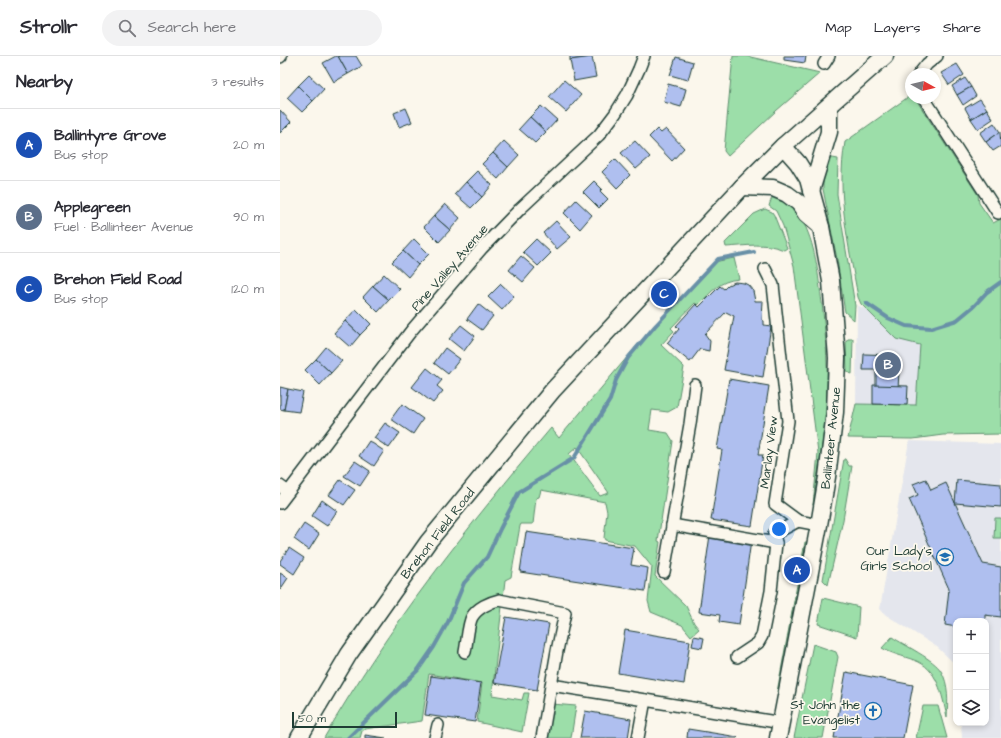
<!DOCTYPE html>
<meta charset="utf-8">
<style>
body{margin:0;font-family:"Architects Daughter",sans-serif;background:#f2f2f3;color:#2b2b33}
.controls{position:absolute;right:12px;bottom:12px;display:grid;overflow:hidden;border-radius:8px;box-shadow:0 2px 6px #0003}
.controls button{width:36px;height:36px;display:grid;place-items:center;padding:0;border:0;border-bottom:1px solid #e1e1e2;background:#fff;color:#2b2b33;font:20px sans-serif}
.compass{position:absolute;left:625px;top:12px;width:36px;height:36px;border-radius:50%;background:#fff;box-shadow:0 2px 6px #0003;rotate:98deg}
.scale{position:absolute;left:12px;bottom:10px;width:105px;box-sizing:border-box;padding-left:4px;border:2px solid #1f3d34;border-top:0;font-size:11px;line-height:14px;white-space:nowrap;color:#1f3d34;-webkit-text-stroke:3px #fbf7ec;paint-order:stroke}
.you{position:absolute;left:499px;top:473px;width:14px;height:14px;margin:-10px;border:3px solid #fff;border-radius:50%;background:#1a73e8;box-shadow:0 0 0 6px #1a73e833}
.badge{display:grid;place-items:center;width:26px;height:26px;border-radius:50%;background:#1f6fb2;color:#fff;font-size:13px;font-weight:700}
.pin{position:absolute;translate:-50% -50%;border:2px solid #fff;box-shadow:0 1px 4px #0006}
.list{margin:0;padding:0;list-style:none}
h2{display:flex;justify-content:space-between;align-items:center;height:52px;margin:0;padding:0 16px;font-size:17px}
h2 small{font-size:13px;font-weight:400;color:#7c7c81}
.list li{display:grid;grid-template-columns:26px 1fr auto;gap:12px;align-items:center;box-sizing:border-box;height:72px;padding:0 16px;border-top:1px solid #e1e1e2}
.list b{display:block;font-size:15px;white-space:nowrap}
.list p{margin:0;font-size:13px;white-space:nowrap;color:#7c7c81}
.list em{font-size:13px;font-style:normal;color:#7c7c81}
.icon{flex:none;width:22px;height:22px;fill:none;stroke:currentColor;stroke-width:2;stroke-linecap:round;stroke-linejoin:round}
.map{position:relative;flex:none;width:721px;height:682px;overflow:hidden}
header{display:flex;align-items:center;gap:24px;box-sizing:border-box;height:56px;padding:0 20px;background:#fff;border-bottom:1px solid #e1e1e2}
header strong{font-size:19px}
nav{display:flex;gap:22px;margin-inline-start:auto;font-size:14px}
.search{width:280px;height:36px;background:#f2f2f3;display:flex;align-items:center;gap:10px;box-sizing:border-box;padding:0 14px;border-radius:22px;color:#7c7c81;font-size:15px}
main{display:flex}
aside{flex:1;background:#fff}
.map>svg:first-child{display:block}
</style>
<header>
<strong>Strollr</strong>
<div class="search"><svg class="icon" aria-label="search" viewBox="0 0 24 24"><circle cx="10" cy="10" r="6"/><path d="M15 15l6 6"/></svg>Search here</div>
<nav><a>Map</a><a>Layers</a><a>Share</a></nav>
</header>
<main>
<aside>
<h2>Nearby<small>3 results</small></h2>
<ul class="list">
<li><span class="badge" style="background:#1a4fb4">A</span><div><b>Ballintyre Grove</b><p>Bus stop</p></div><em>20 m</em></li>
<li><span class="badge" style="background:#5c6f8a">B</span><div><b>Applegreen</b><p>Fuel · Ballinteer Avenue</p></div><em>90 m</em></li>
<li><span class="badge" style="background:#1a4fb4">C</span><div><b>Brehon Field Road</b><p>Bus stop</p></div><em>120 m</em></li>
</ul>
</aside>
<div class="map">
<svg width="721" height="682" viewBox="0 0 721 682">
<rect width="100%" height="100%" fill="#fbf7ec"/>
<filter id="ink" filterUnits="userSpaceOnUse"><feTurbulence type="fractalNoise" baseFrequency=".025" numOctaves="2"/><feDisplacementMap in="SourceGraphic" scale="8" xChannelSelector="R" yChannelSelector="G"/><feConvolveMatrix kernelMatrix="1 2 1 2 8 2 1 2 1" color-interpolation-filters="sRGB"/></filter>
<g filter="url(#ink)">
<g fill="#e4e6ed">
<path d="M577 249 641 280 636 349 576 348Z"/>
<path d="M629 385 721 388V682H682L681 667H706V565H676V619L675 608 657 591 606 559 600 553Z"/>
</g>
<g fill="#9cdea9" stroke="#5e8e6e" fill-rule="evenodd">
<path d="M453 0H466L540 17 496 55 448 100 444 95Z"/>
<path d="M631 39V42H635L698 139 699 147 713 167 721 163V378L663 379 633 383 568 382 576 348 636 349 640 289 616 283 581 248 578 241C569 190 556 138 565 86Z"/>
<path d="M547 101 558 103 557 138 575 250 574 264 565 256 564 250 557 203 543 133V123Z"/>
<path d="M493 140C504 144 515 152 521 162 536 188 538 219 542 247 545 275 548 303 547 332 546 371 539 410 533 449L538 397 514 210 503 170 496 155 489 150 491 144Z"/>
<path d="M485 153 492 156 494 159 507 192 504 194C486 186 465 190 446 191L445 187 474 158Z"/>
<path d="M454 202 459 223C438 225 433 235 418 249L415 247 391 272 394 275 381 289 404 311 397 351 388 356 372 354 369 374 388 377 393 385 378 485 380 486 375 520 406 550 414 567 419 573 411 580 402 569 371 556 368 545 372 511 355 490 325 484 324 482 327 456 325 446 261 434 259 441 256 442 253 468H241L240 470 231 521 225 524 212 639 242 644 244 637H249L242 676 197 666 202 627 149 618 142 665 85 673 82 675 80 682H44C108 571 188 470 271 372L279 382 370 274 434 206ZM297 391 329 437H328L320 440 289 398Z"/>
<path d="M568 283H573L572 318 567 316 566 286Z"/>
<path d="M564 403H565L569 410H572L563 464 548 529 543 524Z"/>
<path d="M715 462H721V482H714Z"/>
<path d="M525 486H526L498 636H497Z"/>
<path d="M543 542 579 551 577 581 538 568Z"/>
<path d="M612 581C624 589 655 604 661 615 669 628 668 646 667 661 662 639 658 612 634 604 623 600 612 598 602 592Z"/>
<path d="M533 588 556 596 558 601 543 682H514Z"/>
<path d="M272 648 296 650 291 682H266Z"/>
<path d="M643 650H658L667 682H636Z"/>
</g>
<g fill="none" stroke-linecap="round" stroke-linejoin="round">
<g stroke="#6890a7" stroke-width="4">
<path d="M586 247 608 262 626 270 651 272 677 264 694 250 707 236 721 226"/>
<path d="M68 682 138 614 154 591 168 566 184 527 207 501 220 473 239 436 294 402 330 344 336 324 348 302 375 270 438 203 474 196"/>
</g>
</g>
<g fill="#afbfef" stroke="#1f3d34">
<path d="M56 0H58L68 18 54 26 43 7Z"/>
<path d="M58 0H76L82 10 68 18Z"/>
<path d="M290 0H312V1L290 4Z"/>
<path d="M504 0H526L525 7 504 4Z"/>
<path d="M312 1 316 21 294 25 290 4Z"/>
<path d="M396 1 413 6 408 24 390 19Z"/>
<path d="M677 8 684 19 669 29 661 17Z"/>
<path d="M29 19 44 33 33 45 18 30Z"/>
<path d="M685 22 691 31 677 39 672 30Z"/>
<path d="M284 24 301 39 286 56 269 41Z"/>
<path d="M388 28 406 33 401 51 384 46Z"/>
<path d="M18 30 33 45 22 56 7 42Z"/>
<path d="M691 31 696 40 683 49 677 39Z"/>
<path d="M700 43 707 53 691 63 685 52Z"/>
<path d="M261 50 277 64 266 76 250 61Z"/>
<path d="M126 52 132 66 119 71 114 57Z"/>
<path d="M707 53 713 63 698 73 691 63Z"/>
<path d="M0 54 11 66 0 77Z"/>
<path d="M250 61 266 76 255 87 239 73Z"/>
<path d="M714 67 720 76 706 86 700 77Z"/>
<path d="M377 73 381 77 386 73 404 92 392 105 369 81Z"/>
<path d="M720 76 721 90 713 95 706 86Z"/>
<path d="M224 85 239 99 228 111 213 97Z"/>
<path d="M355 85 370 101 356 113 341 97Z"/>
<path d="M213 97 228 111 218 123 202 108Z"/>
<path d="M335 103 350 119 337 132 322 116Z"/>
<path d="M197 115 212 129 202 141 186 126Z"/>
<path d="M314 125 322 133 320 135 328 143 319 152 303 136Z"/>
<path d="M186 126 202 141 191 152 175 138Z"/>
<path d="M296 144 312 159 300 173 284 157Z"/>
<path d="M165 148 180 162 170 174 154 160Z"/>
<path d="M154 160 170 174 159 186 144 171Z"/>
<path d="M276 165 291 181 277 193 263 177Z"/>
<path d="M134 183 149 198 138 209 123 195Z"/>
<path d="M256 183 271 197 258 210 243 196Z"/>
<path d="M123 195 138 209 128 221 112 206Z"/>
<path d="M241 200 255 212 243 226 229 214Z"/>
<path d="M104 218 120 233 109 244 93 230Z"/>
<path d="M455 226 464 227 468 229 473 235 475 245H483L482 264 484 265V269L491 270 483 321 444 314 454 260 446 256 425 278 430 285 429 295 420 293 410 306 387 287 399 273 396 270 416 248 419 251 440 230 444 233 448 229Z"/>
<path d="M221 228 234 240 222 254 208 241Z"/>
<path d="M93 230 109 244 98 256 83 241Z"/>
<path d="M198 248 213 260 202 274 187 263Z"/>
<path d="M76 253 91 268 80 279 65 265Z"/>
<path d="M65 265 80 279 70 291 54 277Z"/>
<path d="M181 269 195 280 184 295 169 283Z"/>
<path d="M46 291 62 305 51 317 36 303Z"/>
<path d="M165 292 180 303 168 318 154 307Z"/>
<path d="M584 298 614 299 613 315H619L618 333 596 332V314H583Z"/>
<path d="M36 303 51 317 40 329 25 314Z"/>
<path d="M147 312 162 324 157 330 163 335 153 347 132 331Z"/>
<path d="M449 323 489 330 478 399H483L472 470 431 464 442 394 437 393Z"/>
<path d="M593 329 628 330 627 349 593 348Z"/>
<path d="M0 331 8 333 4 354 0 353Z"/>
<path d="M8 333 23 336 19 356 4 354Z"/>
<path d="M122 348 143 363 133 378 111 363Z"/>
<path d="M105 367 120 377 109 392 94 382Z"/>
<path d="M89 385 104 395 94 410 79 400Z"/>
<path d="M75 405 90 415 80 430 64 420Z"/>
<path d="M646 423 651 434 666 427 703 508 721 511V561L705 559V565H676V571L665 569 669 533 629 443 638 439 633 428Z"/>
<path d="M60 424 75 434 64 449 49 439Z"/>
<path d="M677 424 721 428V451L675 447Z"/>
<path d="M42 444 57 455 47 470 32 460Z"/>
<path d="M24 468 39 478 29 494 14 483Z"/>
<path d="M246 476 354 492 351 509 368 512 365 535 240 516Z"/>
<path d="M430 479 471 485 459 569 439 566 440 559 419 556Z"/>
<path d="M9 492 24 502 14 518 0 508V505Z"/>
<path d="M0 517 8 522 0 534Z"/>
<path d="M226 561 269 568 257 634 214 627Z"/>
<path d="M345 574 410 585 404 628 338 617Z"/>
<path d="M414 580 424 582 422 592 412 590Z"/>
<path d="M566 616 633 629 623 682H554Z"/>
<path d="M151 620 201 627 195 666 145 659Z"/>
<path d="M305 655 351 663 348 682H300Z"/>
<path d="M408 673 458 681 457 682H407Z"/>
<path d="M85 679 106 682H85Z"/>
</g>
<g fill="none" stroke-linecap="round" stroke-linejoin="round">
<g stroke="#1f3d34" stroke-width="14">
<g id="street">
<path d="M0 1 1 0"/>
<path d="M544 8 549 0"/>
<path d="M639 18 647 8 657 0"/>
<path d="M644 42 718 157"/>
<path d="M0 430 8 436"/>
<path d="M0 447 95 322 131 275 202 192 240 153 319 79 335 58 347 39 359 13 364 0"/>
<path d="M518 465 539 469"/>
<path d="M392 469 496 487"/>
<path d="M384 516 410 368 415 329"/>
<path d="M185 596C187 587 188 568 192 561 197 552 210 546 219 544L285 557 277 595 262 682"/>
<path d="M457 601 478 587 482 580 491 535 496 487 494 478 518 465 495 448 508 365 493 229 485 213"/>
<path d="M271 629 365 644 502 667"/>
<path d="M155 682 158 669"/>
<path d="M358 682 365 644"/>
</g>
</g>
<g stroke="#1f3d34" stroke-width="19">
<g id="secondary">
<path d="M462 131 493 132 507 138 519 147 526 158 541 171"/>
<path d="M531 135 549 76V51"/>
<path d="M19 682 69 598 148 486 273 334 462 131 503 90 605 0"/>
<path d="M498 682 539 469 547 421 555 356 557 302 551 225 541 171 528 123 518 107 503 90"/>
</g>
</g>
<use href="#street" stroke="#fbf7ec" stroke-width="11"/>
<use href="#secondary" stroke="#fbf7ec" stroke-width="16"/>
</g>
</g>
<defs>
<g id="school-ring" transform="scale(0.9)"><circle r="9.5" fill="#fbf7ec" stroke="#1f6fb2" stroke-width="1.5"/><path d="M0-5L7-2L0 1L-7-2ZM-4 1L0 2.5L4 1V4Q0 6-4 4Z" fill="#1f6fb2"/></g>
<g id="church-ring" transform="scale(0.9)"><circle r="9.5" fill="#fbf7ec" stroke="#1f6fb2" stroke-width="1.5"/><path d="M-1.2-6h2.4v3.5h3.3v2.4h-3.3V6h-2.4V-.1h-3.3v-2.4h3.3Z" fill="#1f6fb2"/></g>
</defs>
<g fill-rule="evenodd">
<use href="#school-ring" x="665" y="501"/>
<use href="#church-ring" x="593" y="655"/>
</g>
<g text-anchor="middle" stroke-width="3.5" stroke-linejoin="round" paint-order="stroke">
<g font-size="13" fill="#1f3d34" stroke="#fbf7ec">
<text transform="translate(169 211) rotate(-49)" y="5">Pine Valley Avenue</text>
<text transform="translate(550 382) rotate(-84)" y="5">Ballinteer Avenue</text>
<text transform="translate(488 396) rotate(-83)" y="5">Marlay View</text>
<text transform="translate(157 477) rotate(-52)" y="5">Brehon Field Road</text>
</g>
<g font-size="13" fill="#1f3d34" stroke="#fbf7ec" text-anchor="end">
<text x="652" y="499">Our Lady's<tspan x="652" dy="15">Girls School</tspan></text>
<text x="580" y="653">St John the<tspan x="580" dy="15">Evangelist</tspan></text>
</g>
</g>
</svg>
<div class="controls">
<button>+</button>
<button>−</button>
<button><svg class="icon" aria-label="layers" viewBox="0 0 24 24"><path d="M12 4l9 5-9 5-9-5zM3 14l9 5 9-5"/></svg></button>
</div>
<svg class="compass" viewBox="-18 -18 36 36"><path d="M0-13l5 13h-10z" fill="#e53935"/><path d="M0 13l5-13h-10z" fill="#7c7c81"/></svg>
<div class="scale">50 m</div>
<div class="you"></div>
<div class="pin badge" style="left:517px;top:514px;background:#1a4fb4">A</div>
<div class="pin badge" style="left:608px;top:309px;background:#5c6f8a">B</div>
<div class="pin badge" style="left:384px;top:238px;background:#1a4fb4">C</div>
</div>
</main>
